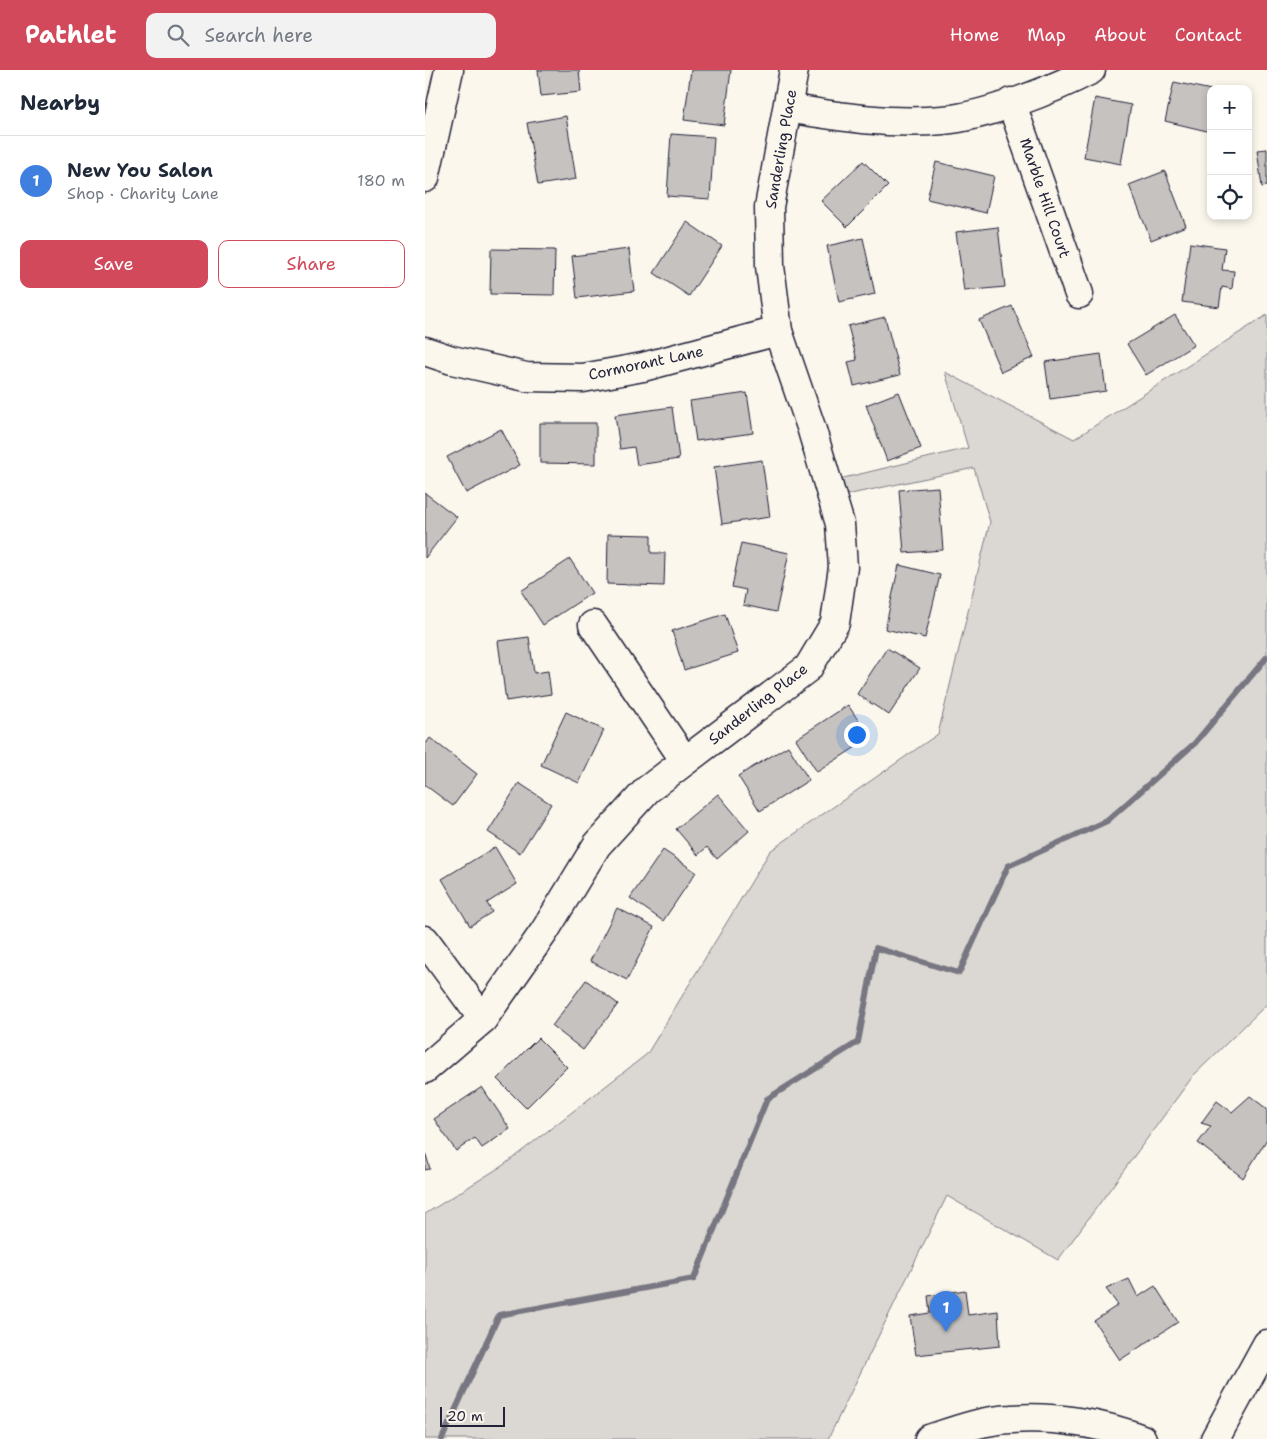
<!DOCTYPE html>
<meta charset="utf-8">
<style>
body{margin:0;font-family:"Shantell Sans",sans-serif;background:#f2f2f3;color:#1f2937}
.controls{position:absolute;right:15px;top:15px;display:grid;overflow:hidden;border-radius:10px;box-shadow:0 2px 8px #0003}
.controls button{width:45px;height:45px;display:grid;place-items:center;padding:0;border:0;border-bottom:1px solid #e0e1e3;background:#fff;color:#1f2937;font:25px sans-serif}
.scale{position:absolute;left:15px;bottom:12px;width:65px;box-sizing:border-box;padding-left:5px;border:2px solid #22223b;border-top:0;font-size:14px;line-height:18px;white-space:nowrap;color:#22223b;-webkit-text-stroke:4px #fbf7ec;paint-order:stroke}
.you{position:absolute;left:431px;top:664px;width:18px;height:18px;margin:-12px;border:4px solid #fff;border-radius:50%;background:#1a73e8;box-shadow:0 0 0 8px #1a73e833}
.badge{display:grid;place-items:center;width:32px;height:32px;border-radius:50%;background:#d1495b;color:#fff;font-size:16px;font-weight:700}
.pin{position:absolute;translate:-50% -41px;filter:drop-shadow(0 1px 2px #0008)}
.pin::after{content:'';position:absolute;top:26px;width:18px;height:15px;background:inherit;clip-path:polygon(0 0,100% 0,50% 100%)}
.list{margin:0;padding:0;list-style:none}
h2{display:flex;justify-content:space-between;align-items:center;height:65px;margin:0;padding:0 20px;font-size:21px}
h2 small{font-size:16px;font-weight:400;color:#747a83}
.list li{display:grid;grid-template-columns:32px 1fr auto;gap:15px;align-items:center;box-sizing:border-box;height:90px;padding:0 20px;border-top:1px solid #e0e1e3}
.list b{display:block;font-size:19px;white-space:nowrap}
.list p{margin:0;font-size:16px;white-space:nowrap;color:#747a83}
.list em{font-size:16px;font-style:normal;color:#747a83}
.actions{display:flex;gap:10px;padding:15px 20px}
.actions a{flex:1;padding:11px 0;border:1px solid #d1495b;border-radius:10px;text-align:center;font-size:18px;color:#d1495b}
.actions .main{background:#d1495b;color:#fff}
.icon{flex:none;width:28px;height:28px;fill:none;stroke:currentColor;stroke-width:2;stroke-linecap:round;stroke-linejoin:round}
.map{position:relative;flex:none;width:842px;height:1369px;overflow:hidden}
header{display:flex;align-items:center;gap:30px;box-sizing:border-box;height:70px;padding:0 25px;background:#d1495b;color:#fff}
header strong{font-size:24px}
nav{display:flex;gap:28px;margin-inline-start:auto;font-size:18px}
.search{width:350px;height:45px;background:#f2f2f3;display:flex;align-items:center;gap:12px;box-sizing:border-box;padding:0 18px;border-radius:10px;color:#747a83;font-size:19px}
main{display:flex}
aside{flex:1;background:#fff}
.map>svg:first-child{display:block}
</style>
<header>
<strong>Pathlet</strong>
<div class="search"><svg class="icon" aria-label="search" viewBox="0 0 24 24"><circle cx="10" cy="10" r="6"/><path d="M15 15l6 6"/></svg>Search here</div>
<nav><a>Home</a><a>Map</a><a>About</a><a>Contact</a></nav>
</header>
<main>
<aside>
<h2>Nearby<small></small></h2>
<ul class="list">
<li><span class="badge" style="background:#3f7fe0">1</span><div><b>New You Salon</b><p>Shop · Charity Lane</p></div><em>180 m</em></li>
</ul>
<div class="actions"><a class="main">Save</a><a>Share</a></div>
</aside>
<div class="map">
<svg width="842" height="1369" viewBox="0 0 842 1369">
<rect width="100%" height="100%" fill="#fbf7ec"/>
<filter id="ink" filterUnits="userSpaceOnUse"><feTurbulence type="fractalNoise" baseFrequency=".02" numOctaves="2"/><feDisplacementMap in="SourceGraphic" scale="10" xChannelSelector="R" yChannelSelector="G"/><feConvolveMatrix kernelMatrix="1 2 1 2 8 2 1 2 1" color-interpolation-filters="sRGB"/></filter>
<g filter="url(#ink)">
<path fill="#dbd8d3" stroke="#7e7d87" d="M842 245V934L768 1006 633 1190 522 1126 403 1369H0V1144L80 1094 222 984 345 781 513 664 565 452 549 398 407 428 402 412 543 378 520 302 649 369Z"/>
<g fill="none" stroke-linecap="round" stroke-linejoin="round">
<path stroke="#787681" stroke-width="6" d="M17 1369 74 1245 269 1209 342 1029 433 972 451 878 534 903 583 796 682 751 770 673 842 587"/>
</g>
<g fill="#c6c2c0" stroke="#22223b">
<path d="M113 0H154L156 22 116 26Z"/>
<path d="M266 0H306L299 55 259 50Z"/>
<path d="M749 12 786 20V62L740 51Z"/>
<path d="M670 28 706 35 696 94 659 87Z"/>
<path d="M141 46 151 109 113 115 102 53Z"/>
<path d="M246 64 289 67 285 129 242 126Z"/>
<path d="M842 79V116L837 117 832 80Z"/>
<path d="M438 91 463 116 422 157 396 131Z"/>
<path d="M511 92 569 106 561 143 502 129Z"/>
<path d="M740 101 761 156 726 170 704 115Z"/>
<path d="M262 152 297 176 264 226 229 203Z"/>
<path d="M573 157 580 217 539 221 531 162Z"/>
<path d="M438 168 450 224 414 232 402 176Z"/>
<path d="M765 173 800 178 797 200 809 201 807 219 797 217 794 237 757 232Z"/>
<path d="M66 179 130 180 129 225 65 224Z"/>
<path d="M204 179 209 221 152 228 147 186Z"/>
<path d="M587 236 609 287 576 302 554 250Z"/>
<path d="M750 245 769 275 721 305 702 274Z"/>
<path d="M460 247 475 305 429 316 423 292 432 290 423 256Z"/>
<path d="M676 284 681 321 625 329 620 292Z"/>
<path d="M474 322 496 378 462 391 441 335Z"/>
<path d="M322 323 328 363 271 371 265 331Z"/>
<path d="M247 337 254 389 212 395 209 377 195 379 190 345Z"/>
<path d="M115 353H171V394L115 393Z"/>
<path d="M76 359 95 395 41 423 22 387Z"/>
<path d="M337 390 345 447 297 454 289 397Z"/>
<path d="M513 417 518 480 479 483 474 420Z"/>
<path d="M0 423 32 447 0 488Z"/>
<path d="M183 464 226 465V483H240L239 516 182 514Z"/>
<path d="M316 473 364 483 351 542 318 535 321 520 307 517Z"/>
<path d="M145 489 167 523 118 555 96 521Z"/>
<path d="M474 495 515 505 500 568 460 559Z"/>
<path d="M300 544 313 583 259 600 247 561Z"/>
<path d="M104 567 109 603 123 601 126 624 81 631 73 571Z"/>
<path d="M462 578 495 598 464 645 432 624Z"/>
<path d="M423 635 445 668 392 702 371 669Z"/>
<path d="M141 642 179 660 154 713 116 695Z"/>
<path d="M5 668 52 704 28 736 0 715V675Z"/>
<path d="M363 676 384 710 335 741 313 706Z"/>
<path d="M94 713 126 734 95 783 63 762Z"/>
<path d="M293 724 324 761 292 789 282 777 273 785 251 759Z"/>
<path d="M70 777 92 814 62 833 67 842 45 856 17 809Z"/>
<path d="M238 780 271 802 238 851 205 828Z"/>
<path d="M192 838 229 857 202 910 165 891Z"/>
<path d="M161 910 193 934 158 980 127 956Z"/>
<path d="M113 968 142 997 101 1038 72 1009Z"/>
<path d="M57 1017 85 1059 57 1078 50 1068 31 1081 9 1049Z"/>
<path d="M825 1026 842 1039V1069L818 1108 773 1073 786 1056 776 1053 792 1031 807 1042Z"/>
<path d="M0 1081 5 1099 0 1100Z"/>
<path d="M704 1209 713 1227 730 1216 753 1252 695 1290 669 1251 693 1235 681 1219Z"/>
<path d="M540 1220 543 1245 573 1241 575 1276 491 1285 485 1246 505 1243 503 1226Z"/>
</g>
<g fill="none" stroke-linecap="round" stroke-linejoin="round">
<g stroke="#22223b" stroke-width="31">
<g id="minor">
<path d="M586 32 654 224"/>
<path d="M363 38C414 47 466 55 518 50 562 46 627 20 666 0"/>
<path d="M0 281 27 290 101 307 158 308 218 297 353 261"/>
<path d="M168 555 260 691"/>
<path d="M0 870 58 949"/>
<path d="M0 999 58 949 119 862 172 775 222 720 383 598 410 553 418 497 415 454 386 357 353 261 345 196 344 137 369 0"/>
<path d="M504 1369C531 1360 558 1350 586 1349 628 1346 677 1353 717 1369"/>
<path d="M790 1369 842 1274"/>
</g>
</g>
<g stroke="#22223b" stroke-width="31">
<path id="major" d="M0 108 24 0"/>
</g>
<use href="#minor" stroke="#fbf7ec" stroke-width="28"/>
<use href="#major" stroke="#fbf7ec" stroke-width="28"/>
</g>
</g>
<g text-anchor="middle" stroke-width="5" stroke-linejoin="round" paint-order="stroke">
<g font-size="15" fill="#22223b" stroke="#fbf7ec">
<text transform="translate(356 79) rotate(-80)" y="5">Sanderling Place</text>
<text transform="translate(620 128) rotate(71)" y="5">Marble Hill Court</text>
<text transform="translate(221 293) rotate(-12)" y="5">Cormorant Lane</text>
<text transform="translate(333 634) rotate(-38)" y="5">Sanderling Place</text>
</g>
</g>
</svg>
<div class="controls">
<button>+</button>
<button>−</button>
<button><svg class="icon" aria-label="locate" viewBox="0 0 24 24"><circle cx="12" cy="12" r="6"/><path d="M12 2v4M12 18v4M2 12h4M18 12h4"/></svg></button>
</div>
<div class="scale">20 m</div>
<div class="you"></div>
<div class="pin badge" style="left:521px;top:1262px;background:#3f7fe0">1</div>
</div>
</main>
